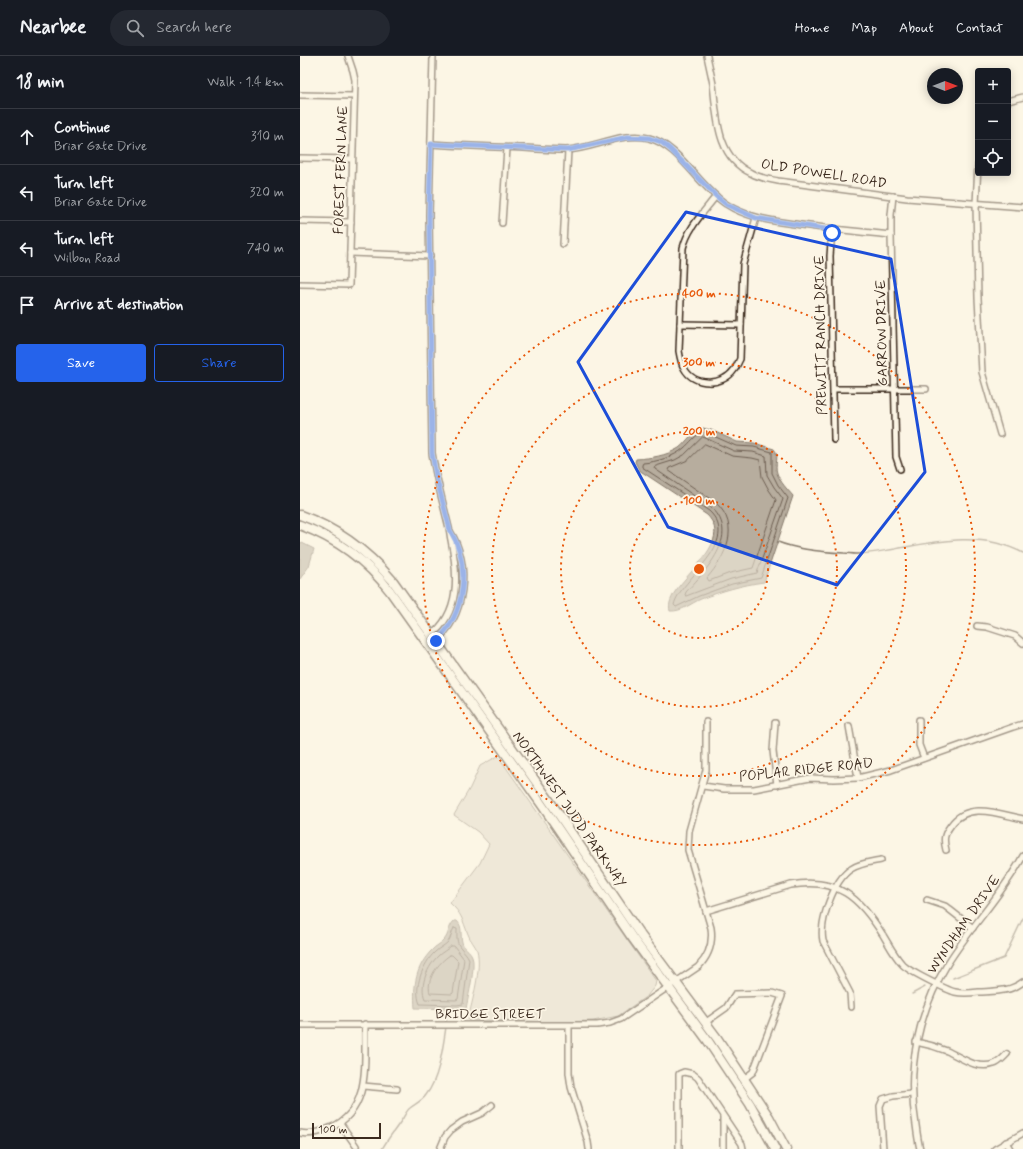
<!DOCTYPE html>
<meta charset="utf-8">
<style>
body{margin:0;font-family:Mynerve,sans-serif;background:#242831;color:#f1f3f6}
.controls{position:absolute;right:12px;top:12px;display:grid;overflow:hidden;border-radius:4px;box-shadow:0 2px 10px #0003}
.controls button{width:36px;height:36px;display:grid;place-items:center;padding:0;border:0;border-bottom:1px solid #363941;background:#171b24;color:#f1f3f6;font:20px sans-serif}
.compass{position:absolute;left:627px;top:12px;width:36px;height:36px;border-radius:50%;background:#171b24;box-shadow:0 2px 10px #0003;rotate:90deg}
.scale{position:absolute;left:12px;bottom:10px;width:69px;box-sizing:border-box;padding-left:4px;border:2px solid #3b2a1e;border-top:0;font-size:11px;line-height:14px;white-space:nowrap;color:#3b2a1e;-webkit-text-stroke:3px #fcf5e5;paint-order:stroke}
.stop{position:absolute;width:12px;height:12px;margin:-9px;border:3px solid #2563eb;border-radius:50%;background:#fff}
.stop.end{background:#2563eb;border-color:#fff;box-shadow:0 1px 4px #0008}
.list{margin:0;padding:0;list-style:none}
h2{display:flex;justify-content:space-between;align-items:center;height:52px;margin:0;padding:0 16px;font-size:17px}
h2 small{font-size:13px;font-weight:400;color:#9ea1a6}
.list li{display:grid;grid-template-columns:26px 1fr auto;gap:12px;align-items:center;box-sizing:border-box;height:56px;padding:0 16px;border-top:1px solid #363941}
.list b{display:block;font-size:15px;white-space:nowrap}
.list p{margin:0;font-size:13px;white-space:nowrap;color:#9ea1a6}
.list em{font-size:13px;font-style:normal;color:#9ea1a6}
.actions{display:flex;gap:8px;padding:12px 16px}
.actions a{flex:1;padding:9px 0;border:1px solid #2563eb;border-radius:4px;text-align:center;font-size:14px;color:#2563eb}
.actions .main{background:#2563eb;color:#fff}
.icon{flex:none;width:22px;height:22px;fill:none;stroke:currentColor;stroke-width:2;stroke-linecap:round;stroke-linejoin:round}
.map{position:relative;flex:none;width:723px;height:1093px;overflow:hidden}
header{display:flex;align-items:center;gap:24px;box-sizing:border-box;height:56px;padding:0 20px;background:#171b24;border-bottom:1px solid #363941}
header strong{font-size:19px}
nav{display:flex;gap:22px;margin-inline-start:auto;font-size:14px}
.search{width:280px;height:36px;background:#242831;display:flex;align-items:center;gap:10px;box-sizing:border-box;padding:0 14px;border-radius:22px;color:#9ea1a6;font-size:15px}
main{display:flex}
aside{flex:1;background:#171b24}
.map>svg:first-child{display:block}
</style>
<header>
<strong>Nearbee</strong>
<div class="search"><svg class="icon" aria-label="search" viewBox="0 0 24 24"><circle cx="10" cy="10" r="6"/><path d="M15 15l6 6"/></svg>Search here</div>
<nav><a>Home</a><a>Map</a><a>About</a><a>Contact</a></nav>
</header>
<main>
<aside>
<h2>18 min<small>Walk · 1.4 km</small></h2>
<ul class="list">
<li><svg class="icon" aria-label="ahead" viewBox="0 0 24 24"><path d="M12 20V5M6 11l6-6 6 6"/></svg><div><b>Continue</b><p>Briar Gate Drive</p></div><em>310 m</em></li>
<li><svg class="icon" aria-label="left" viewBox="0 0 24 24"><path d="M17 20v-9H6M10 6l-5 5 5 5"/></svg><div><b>Turn left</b><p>Briar Gate Drive</p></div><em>320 m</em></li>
<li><svg class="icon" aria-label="left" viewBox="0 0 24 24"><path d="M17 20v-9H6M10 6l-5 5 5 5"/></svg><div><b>Turn left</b><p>Wilbon Road</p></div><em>740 m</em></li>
<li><svg class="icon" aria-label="arrive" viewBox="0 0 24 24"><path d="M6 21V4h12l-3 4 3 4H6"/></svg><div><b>Arrive at destination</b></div></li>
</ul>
<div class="actions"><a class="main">Save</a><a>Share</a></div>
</aside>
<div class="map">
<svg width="723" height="1093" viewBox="0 0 723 1093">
<rect width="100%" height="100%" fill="#fcf5e5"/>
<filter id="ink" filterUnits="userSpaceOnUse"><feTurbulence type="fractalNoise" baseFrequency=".025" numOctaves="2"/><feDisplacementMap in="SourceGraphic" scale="8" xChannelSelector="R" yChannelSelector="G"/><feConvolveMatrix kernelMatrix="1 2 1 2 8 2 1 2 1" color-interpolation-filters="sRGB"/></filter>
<g filter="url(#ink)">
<path fill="#e0d8c8" stroke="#8e8173" d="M198 700 356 925 355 930 347 940 318 960 293 965 259 966 168 964C172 945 182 913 177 894 175 889 170 884 168 878 162 863 162 858 150 847L180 807 189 788 178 776 154 759 170 732 180 710Z"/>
<g fill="#b7ad9e" stroke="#85796b">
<path d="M403 372 411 374 437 386 454 387 474 393C480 399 474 409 477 417 480 426 487 433 493 440L464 526C442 529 421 535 401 543 391 547 382 556 370 555 362 528 439 491 407 459L339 414 335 406 336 403C351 402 366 400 379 392 387 386 392 375 403 372Z"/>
<path d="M0 486 14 493 9 510 0 523Z"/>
<path d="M154 865H157C163 871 160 878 162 886 163 892 170 894 172 900 176 911 168 941 166 953L115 952C113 929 116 910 132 894 135 890 141 888 144 884 149 879 148 871 154 865Z"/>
</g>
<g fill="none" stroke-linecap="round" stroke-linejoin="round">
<g stroke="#6d5e51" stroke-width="1">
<path d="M403 376 409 378 436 390 454 391 472 396V417L478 429 488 442 461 522 432 528 399 540 376 551 374 549C380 522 443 487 409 455L342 411V409L343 407C356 406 374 401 384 392 390 387 395 379 403 376Z"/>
<path d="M403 381 434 395 453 396 466 400 467 419 474 431 483 443 457 517 431 523 386 540 385 539 386 536C405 515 441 480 412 452L355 413 354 411 356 410 375 404 384 399Z"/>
<path d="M405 388 432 400 452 402 460 404 462 421 469 434 476 444 453 512 430 517 409 525 407 522C426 500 441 470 416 447L368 414 369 412 388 404Z"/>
<path d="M154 872 157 873C157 880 156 887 161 892 164 896 167 898 169 903L163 948 157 949 120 948C113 932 123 907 135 896 139 892 144 890 148 886 151 882 151 877 154 872Z"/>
<path d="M151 890H154L164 903 158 943 156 944 125 943C119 929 128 910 138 900 142 896 147 894 151 890Z"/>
<path d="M150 899H152L158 905 153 937 152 938 130 937C126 923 138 907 150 899Z"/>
</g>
<g stroke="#85796b" stroke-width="1.5">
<path d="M478 486C498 494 522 496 544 497 548 497 552 498 556 498 569 498 582 495 595 493 637 485 683 475 723 497"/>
<path d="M653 922 704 902 723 862"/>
<path d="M612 938 625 931"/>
<path d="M146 967 147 951"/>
<path d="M82 1093C88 1082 96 1073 103 1062 105 1059 107 1054 110 1052 115 1048 122 1045 126 1039 139 1023 143 991 146 971"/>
</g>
<g stroke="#3b2a1e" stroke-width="8">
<g id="minor">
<path d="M407 0C409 9 411 18 413 28 417 60 416 101 451 117 459 122 468 123 478 125L607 142 723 151"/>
<path d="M0 39 54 40"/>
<path d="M708 45 723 41"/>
<path d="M131 88C162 90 193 91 224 92 238 93 253 94 266 94 293 93 322 75 349 82 379 89 400 132 426 148 449 163 475 165 501 169 531 173 561 176 591 179"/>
<path d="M0 102 52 103"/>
<path d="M678 109 676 148 678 242 682 316 700 378"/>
<path d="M416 140C403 157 388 172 383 192L379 295C380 301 381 307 384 312 394 331 423 330 434 314 437 311 438 306 440 303L443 208 456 162"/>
<path d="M593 140 591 159V179L596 401 600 413"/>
<path d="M0 165 51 166"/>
<path d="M202 167 207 92"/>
<path d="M532 174 530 200 534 384"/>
<path d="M263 188 268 94"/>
<path d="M50 197 130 200"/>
<path d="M0 228 49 229 55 24 53 15 48 0"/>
<path d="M380 268 441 269"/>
<path d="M534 333H626"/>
<path d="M677 570 687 571 715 580 723 587"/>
<path d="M130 580C161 557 158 518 151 484 150 480 150 476 149 472 143 447 136 422 132 397L129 159 133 0"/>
<path d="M134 586C166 561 171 509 150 475"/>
<path d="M619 664V689L624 702"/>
<path d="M475 667 473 695 477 729"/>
<path d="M549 670 558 722"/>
<path d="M403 730 424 733H454L510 722 534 723 558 722 591 714 713 671 723 668"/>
<path d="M646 794C643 783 644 778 651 769 668 745 699 758 723 763"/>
<path d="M627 844 645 850 673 872"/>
<path d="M406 855 491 829C538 821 560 842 583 879 589 889 595 901 603 909 609 915 647 934 655 936 663 938 671 937 679 936 695 935 710 936 723 926"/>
<path d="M551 951 550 937 523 885C519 865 534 824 551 813 560 807 571 806 581 804"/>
<path d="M406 966 426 952 435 938 472 937 482 940 453 1016 444 1023"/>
<path d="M0 969H297L310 967 321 963 398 911C409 900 413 886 411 872L388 794 389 775 406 714V666"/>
<path d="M269 970V1017L271 1031 288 1086 289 1093"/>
<path d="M616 986C627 988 637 991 647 995 662 1002 677 1014 694 1008 699 1007 703 1002 707 998"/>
<path d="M63 1030 97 1033"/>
<path d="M40 1067 56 1090"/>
<path d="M0 1077C10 1079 21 1076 30 1072 72 1054 64 1006 65 968"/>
<path d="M706 1086 710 1093"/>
<path d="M140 1093 145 1081 151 1074 162 1066 182 1057 192 1049"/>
<path d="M379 1093V1018L384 1016 393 1018 398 1022 442 1088 443 1093"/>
<path d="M423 1093V1061"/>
<path d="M583 1093 580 1050 583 1043 593 1040 612 1038"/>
<path d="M620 1093C618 1085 617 1077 616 1069 606 1013 618 956 648 907 671 870 702 839 723 800"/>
<path d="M695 1093 723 1077"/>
</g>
</g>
<g stroke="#3b2a1e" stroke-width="11">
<g id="highway">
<path d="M0 459C37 472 68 496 93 525L249 744 339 877 417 982 469 1061 486 1093"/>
<path d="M0 469C35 482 67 505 90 535L242 749 331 880 408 985 450 1048 475 1093"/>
</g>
</g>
<use href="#minor" stroke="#fcf5e5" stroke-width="5"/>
<use href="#highway" stroke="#fcf5e5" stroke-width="8"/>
</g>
</g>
<g fill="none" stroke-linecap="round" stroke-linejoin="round" filter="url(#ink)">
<path stroke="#2563eb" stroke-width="5" d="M136 585C166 558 171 508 150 474L136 420 132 397 129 159 131 88 268 94 328 81 349 82 361 86 370 93 416 140 427 149 456 162 532 174V177"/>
</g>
<path d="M0 0H723V1093H0ZM386 156 591 203 625 416 537 529 368 471 278 306Z" fill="#fcf5e5" fill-opacity=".55" fill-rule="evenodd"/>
<path fill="none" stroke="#1d4ed8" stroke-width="3" stroke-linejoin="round" d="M386 156 591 203 625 416 537 529 368 471 278 306Z"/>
<g fill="none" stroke="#e8590c" stroke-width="2" stroke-dasharray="2 4">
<circle cx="399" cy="513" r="69"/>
<circle cx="399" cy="513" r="138"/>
<circle cx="399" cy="513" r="207"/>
<circle cx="399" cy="513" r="276"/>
</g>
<g text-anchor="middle" stroke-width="3.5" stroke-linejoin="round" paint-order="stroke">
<g font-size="14" fill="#3b2a1e" stroke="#fcf5e5">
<text transform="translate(40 114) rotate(-88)" y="5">FOREST FERN LANE</text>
<text transform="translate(524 117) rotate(9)" y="5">OLD POWELL ROAD</text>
<text transform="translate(581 277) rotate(-91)" y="5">GARROW DRIVE</text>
<text transform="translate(520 279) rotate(-91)" y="5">PREWITT RANCH DRIVE</text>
<text transform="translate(506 713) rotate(-6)" y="5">POPLAR RIDGE ROAD</text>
<text transform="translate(270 753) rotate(55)" y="5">NORTHWEST JUDD PARKWAY</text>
<text transform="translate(663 868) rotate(-55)" y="5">WYNDHAM DRIVE</text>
<text x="190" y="962">BRIDGE STREET</text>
</g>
</g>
<circle cx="399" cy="513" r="6" fill="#e8590c" stroke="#fcf5e5" stroke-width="2"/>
<g font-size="12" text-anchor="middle" font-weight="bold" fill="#e8590c" stroke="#fcf5e5" stroke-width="3.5" stroke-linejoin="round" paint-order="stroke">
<text x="399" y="241">400 m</text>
<text x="399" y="310">300 m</text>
<text x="399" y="379">200 m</text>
<text x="399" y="448">100 m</text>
</g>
</svg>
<div class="controls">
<button>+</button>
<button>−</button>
<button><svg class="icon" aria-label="locate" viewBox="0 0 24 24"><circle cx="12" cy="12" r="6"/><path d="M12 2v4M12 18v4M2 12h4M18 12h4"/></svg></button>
</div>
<svg class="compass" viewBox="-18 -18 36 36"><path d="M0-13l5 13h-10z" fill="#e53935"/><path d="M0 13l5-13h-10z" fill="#9ea1a6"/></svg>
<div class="scale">100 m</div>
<div class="stop" style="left:532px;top:177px"></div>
<div class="stop end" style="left:136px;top:585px"></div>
</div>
</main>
